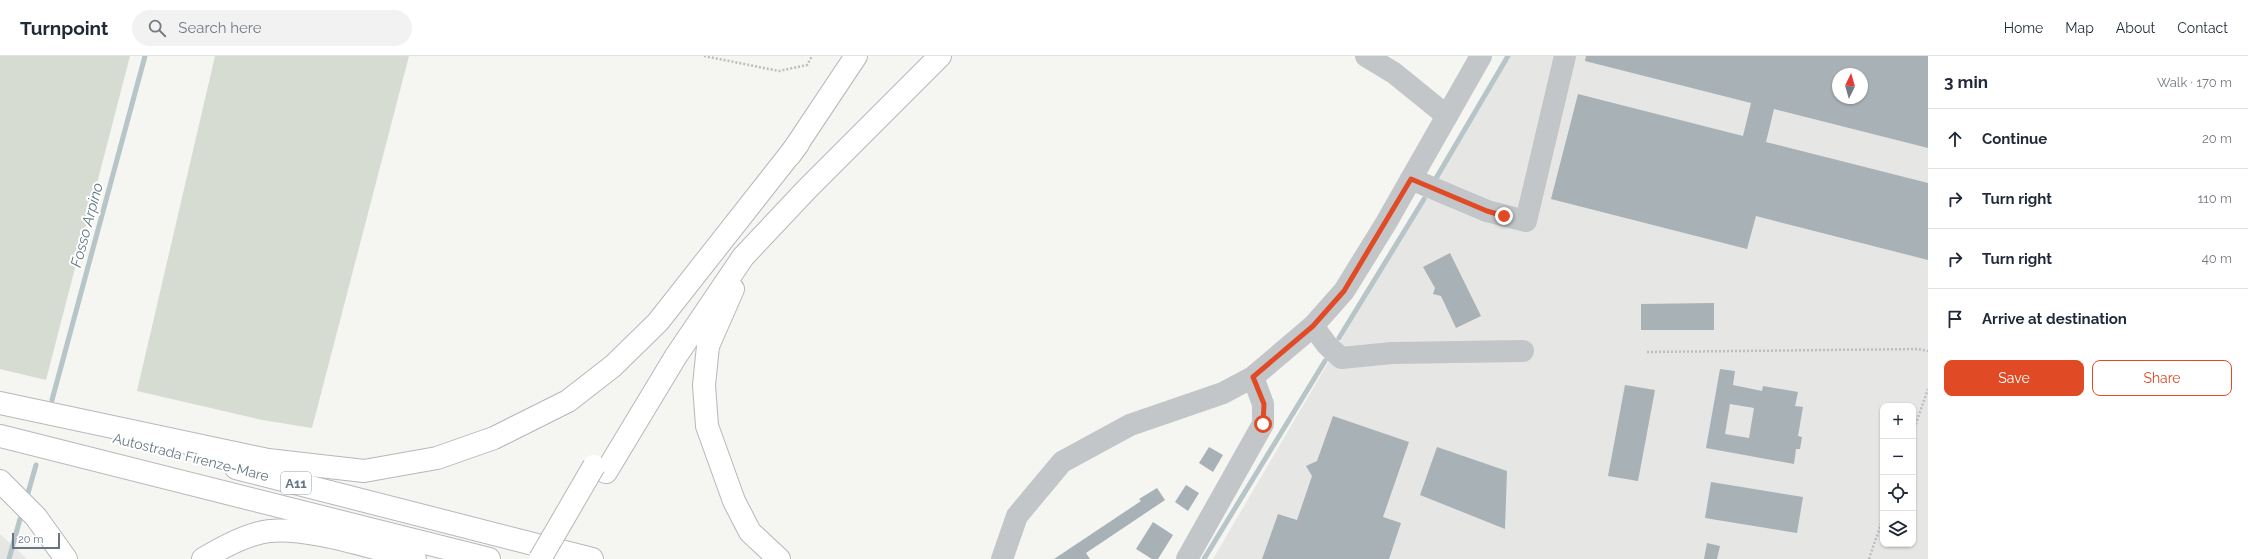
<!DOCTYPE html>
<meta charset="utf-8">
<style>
body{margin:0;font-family:Raleway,sans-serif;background:#f2f2f3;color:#1f2937}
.controls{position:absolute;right:12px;bottom:12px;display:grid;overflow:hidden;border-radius:8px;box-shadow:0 1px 3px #0004}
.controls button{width:36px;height:36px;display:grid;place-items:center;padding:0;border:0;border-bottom:1px solid #e0e1e3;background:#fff;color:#1f2937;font:20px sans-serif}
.compass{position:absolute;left:1832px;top:12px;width:36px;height:36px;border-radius:50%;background:#fff;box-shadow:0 1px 3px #0004;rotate:5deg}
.scale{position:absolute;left:12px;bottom:10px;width:48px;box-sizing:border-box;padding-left:4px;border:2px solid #647682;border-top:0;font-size:11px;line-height:14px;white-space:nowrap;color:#647682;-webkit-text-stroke:3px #fff;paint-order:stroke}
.stop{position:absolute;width:12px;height:12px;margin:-9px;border:3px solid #e04b26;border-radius:50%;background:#fff}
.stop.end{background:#e04b26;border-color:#fff;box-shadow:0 1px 4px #0008}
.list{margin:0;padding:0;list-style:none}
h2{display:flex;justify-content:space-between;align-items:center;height:52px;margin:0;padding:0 16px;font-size:17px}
h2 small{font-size:13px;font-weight:400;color:#747a83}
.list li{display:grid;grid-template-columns:26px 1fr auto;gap:12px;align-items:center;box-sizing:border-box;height:60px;padding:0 16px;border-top:1px solid #e0e1e3}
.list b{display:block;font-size:15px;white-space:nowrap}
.list em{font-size:13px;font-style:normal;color:#747a83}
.actions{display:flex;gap:8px;padding:12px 16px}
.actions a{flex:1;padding:9px 0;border:1px solid #e04b26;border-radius:8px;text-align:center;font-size:14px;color:#e04b26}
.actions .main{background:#e04b26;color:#fff}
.icon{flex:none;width:22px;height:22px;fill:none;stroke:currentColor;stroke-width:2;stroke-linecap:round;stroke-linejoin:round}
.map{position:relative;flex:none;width:1928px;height:503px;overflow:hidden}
header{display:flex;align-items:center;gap:24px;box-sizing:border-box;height:56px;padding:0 20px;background:#fff;border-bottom:1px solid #e0e1e3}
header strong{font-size:19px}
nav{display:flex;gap:22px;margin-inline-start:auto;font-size:14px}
.search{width:280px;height:36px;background:#f2f2f3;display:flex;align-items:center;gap:10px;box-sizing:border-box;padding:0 14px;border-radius:22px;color:#747a83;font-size:15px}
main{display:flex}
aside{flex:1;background:#fff}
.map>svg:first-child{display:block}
</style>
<header>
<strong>Turnpoint</strong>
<div class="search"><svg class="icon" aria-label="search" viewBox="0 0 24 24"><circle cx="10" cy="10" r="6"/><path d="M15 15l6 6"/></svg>Search here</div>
<nav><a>Home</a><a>Map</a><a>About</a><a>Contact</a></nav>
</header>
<main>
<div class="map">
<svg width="1928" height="503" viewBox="0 0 1928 503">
<rect width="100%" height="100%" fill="#f5f5f1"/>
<g fill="#e6e6e5" fill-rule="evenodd">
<path d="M1508 0H1928V503H1213ZM1838 18H1862V42H1838ZM1883 350H1913V488H1883Z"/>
<path d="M0 478 27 503H0Z"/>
</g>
<g fill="#d6dcd2">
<path d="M0 0H130L46 324 0 313Z"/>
<path d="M215 0H409L312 372 262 364 137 335Z"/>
</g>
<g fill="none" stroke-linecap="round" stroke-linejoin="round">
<g stroke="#b8c5c8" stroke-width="5">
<path d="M1435 124 1508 0"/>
<path d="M1339 282 1424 143"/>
<path d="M52 344 145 0"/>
<path d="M28 437 36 409"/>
<path d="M9 503 20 463"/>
<path d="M1204 503 1325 305"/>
</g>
</g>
<g fill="#a8b1b6" fill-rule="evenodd">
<path d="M1586 0H1928V92L1774 53 1766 86 1928 127V204L1756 160 1747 193 1551 143 1578 38 1743 80 1751 47 1585 5ZM1838 18H1862V42H1838Z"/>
<path d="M1450 197 1481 260 1456 272 1441 240 1433 238 1435 232 1423 211Z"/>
<path d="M1714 247V274H1641V248Z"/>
<path d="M1720 313 1735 315 1733 329 1762 335 1763 330 1798 336 1795 350 1803 351 1798 380 1802 381 1800 393H1796L1794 408 1706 392ZM1730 348 1754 352 1749 382 1725 378Z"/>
<path d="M1625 329 1655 334 1638 425 1608 420Z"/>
<path d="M1333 360 1409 386 1383 461 1401 467 1389 503H1262L1278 458 1297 464 1312 420 1306 410 1317 405Z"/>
<path d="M1209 391 1223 399 1213 416 1199 407Z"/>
<path d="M1437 391 1507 415 1505 473 1420 439Z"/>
<path d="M1711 426 1803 441 1797 477 1705 462Z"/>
<path d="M1186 429 1199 437 1188 455 1175 446Z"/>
<path d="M1157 432 1165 444 1086 497 1090 503H1054L1141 445 1139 443Z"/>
<path d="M1153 466 1173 479 1158 503H1152L1136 493Z"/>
<path d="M1707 487 1720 490 1717 503H1704Z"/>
</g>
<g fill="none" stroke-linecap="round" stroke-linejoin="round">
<g stroke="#b5b8bb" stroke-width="24">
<g id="highway">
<path d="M790 99 856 0"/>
<path d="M733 233 708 290 704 329 707 370 734 445 750 476 779 503"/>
<path d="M0 347 268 404 364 415 437 402 494 382 568 345 613 310 658 266 798 88"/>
<path d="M0 380 489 503"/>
<path d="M236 412 592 503"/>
<path d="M606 416 676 300 743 201 807 133 940 0"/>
<path d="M0 425 36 461 66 503"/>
<path d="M203 503C221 492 239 482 259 477 296 466 376 493 415 503"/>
</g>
</g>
<g stroke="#bcbec0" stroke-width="2.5" stroke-dasharray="2 2" stroke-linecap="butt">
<path d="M704 0 779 15 807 9 812 0"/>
<path d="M1647 296 1918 293 1928 295"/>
<path d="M1913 376 1928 333"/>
<path d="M1869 503 1883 462"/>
</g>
<g stroke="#c2c6c9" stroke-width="22">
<path d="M1366 0 1394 17 1447 60"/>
<path d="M1411 123 1487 155 1526 165 1565 0"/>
<path d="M1313 270 1327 289 1341 302 1392 297 1523 295"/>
<path d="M1002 503 1017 460 1062 406 1130 369 1223 337 1253 321 1313 270 1344 235 1386 167 1481 0"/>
<path d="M1187 503 1263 368V348L1253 321"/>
</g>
<use href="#highway" stroke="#fff" stroke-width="22"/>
<g stroke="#b5b8bb" stroke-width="24" stroke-linecap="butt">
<path id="highway-bridge" d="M540 503 594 410"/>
</g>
<use href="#highway-bridge" stroke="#fff" stroke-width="22"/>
</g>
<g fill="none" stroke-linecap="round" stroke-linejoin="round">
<path stroke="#e04b26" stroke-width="5" d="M1263 368 1264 348 1253 321 1313 270 1344 235 1411 123 1487 155 1504 160"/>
</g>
<g text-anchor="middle" stroke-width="4" stroke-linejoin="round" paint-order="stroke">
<rect fill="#fff" stroke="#929fa8" stroke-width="1" x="281" y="416" width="30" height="22" rx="3"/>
<g font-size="13" font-weight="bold" fill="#647682">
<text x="296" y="432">A11</text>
</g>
<g font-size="14" fill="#647682" stroke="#fff">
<text transform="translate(191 401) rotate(14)" y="5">Autostrada Firenze-Mare</text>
</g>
<g font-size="15" font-style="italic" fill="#60777f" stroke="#fff">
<text transform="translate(87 169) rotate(-75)" y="5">Fosso Arpino</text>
</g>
</g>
</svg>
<div class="controls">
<button>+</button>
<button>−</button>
<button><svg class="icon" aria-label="locate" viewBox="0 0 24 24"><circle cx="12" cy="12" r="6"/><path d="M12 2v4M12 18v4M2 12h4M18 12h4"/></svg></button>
<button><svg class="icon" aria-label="layers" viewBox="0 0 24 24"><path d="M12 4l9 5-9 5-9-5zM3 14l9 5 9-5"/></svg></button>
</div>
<svg class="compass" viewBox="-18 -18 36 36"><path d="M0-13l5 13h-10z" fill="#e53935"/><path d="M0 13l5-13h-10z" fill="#747a83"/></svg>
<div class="scale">20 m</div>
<div class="stop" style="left:1263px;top:368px"></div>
<div class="stop end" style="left:1504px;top:160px"></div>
</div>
<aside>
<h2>3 min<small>Walk · 170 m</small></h2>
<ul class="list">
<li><svg class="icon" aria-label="ahead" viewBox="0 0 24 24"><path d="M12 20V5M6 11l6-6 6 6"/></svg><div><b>Continue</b></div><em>20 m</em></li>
<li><svg class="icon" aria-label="right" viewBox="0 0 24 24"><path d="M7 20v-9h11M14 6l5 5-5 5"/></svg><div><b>Turn right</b></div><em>110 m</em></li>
<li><svg class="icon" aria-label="right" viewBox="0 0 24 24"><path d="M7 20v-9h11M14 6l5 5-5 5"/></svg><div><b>Turn right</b></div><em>40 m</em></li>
<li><svg class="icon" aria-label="arrive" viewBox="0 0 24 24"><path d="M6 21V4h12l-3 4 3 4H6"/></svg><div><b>Arrive at destination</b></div></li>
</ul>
<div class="actions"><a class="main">Save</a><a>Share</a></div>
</aside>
</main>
